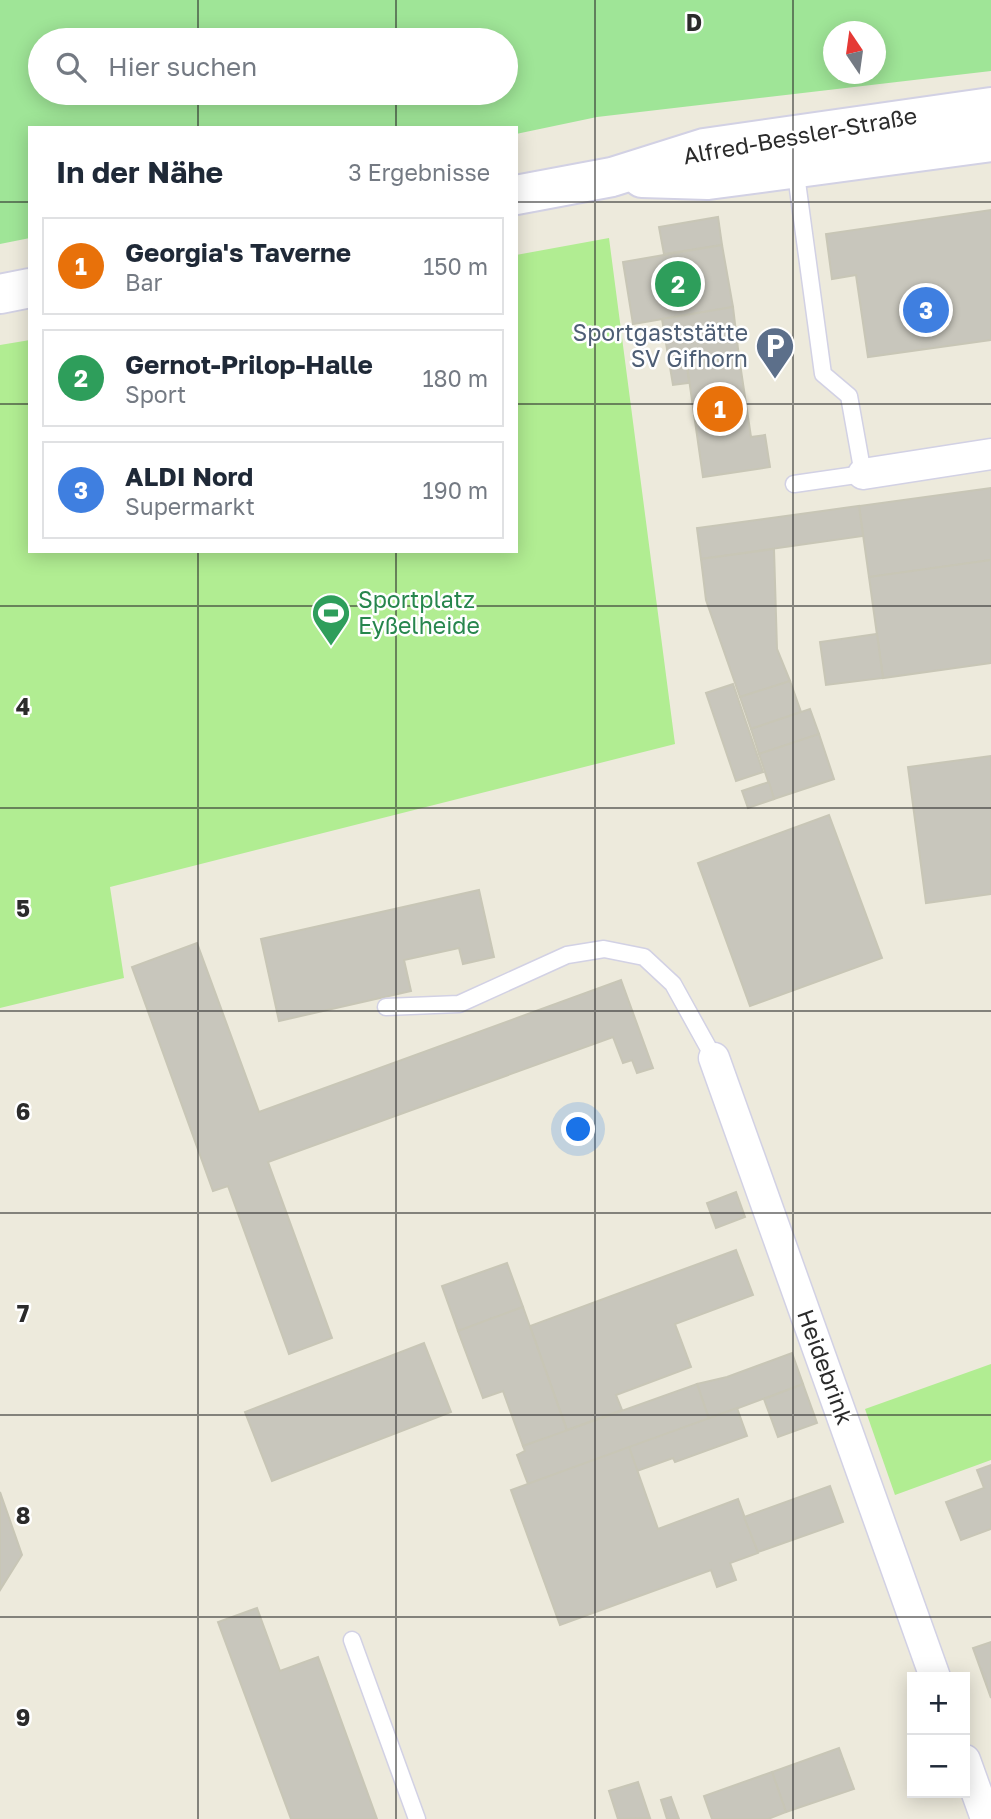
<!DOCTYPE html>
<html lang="de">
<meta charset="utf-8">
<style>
body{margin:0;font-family:"Golos Text",sans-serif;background:#f2f2f3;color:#1f2937}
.controls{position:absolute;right:21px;bottom:21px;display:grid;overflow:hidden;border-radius:0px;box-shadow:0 4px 18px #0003}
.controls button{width:63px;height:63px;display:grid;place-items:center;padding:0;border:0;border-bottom:2px solid #e0e1e3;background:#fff;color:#1f2937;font:35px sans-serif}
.compass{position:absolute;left:823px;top:21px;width:63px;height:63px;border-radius:50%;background:#fff;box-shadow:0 4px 18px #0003;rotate:347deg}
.you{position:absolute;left:579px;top:1130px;width:24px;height:24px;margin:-18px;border:5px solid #fff;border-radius:50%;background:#1a73e8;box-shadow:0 0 0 10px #1a73e833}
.badge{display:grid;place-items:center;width:46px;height:46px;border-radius:50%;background:#db2777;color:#fff;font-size:23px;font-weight:700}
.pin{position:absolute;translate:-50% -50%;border:4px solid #fff;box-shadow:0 2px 7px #0006}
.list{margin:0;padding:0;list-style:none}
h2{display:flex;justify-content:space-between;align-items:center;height:91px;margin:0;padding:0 28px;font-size:30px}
h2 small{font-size:23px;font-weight:400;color:#747a83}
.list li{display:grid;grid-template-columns:46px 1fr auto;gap:21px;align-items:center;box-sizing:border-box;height:98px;margin:0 14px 14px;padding:0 14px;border:2px solid #e0e1e3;border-radius:0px}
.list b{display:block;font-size:26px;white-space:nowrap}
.list p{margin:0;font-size:23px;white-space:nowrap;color:#747a83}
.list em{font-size:23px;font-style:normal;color:#747a83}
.icon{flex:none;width:38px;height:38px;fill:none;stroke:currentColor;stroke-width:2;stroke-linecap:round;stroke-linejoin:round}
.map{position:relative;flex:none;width:991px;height:1819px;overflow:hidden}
.search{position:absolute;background:#fff;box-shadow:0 4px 18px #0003;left:28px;top:28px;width:490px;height:77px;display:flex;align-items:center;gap:18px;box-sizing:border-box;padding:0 24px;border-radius:38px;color:#747a83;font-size:26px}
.panel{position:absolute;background:#fff;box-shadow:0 4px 18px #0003;left:28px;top:126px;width:490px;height:427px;border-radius:0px}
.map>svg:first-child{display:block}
</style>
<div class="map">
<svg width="991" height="1819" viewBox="0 0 991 1819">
<rect width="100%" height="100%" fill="#edeadc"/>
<path fill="#9fe597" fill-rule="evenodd" d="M0 0H991V71L597 117 516 134V128H30V238L0 244ZM834 32H876V74H834ZM40 40H506V93H40Z"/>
<g fill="#b1ed92">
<path d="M609 238 675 744 110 887 124 978 0 1008V345L30 340V551H516V255Z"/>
<path d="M991 1364V1460L895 1495 865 1409Z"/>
</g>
<g fill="#c8c6bc" stroke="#c8c6b6" stroke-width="2">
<path d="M991 210V340L868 357 856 275 832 279 826 234Z"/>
<path d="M718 217 722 245 664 254 659 227Z"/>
<path d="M722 245 733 307 633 324 623 262Z"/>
<path d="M733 307 739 357 687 365 689 383 673 385 662 319Z"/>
<path d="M739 357 751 437 765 435 770 467 703 477 687 365Z"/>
<path d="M991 488V560L869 577 859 506Z"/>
<path d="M859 506 863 536 701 559 697 528Z"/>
<path d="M774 549 777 649 790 681 740 697 706 600 701 559Z"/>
<path d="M991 560V663L883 678 869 577Z"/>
<path d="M877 634 883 678 826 685 820 642Z"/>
<path d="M790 681 801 712 751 729 740 697Z"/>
<path d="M733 684 763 772 736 781 706 693Z"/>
<path d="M810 709 819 734 759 754 751 729Z"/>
<path d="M819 734 834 779 774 799 759 754Z"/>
<path d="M991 756V894L926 903 908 767Z"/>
<path d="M769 782 774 799 748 808 742 791Z"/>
<path d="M829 815 882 958 750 1006 698 863Z"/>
<path d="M479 890 494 957 463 964 459 948 404 960 411 991 279 1021 261 939Z"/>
<path d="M197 943 259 1112 621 980 653 1068 637 1073 632 1060 623 1063 613 1037 268 1162 332 1338 289 1354 228 1186 213 1191 132 967Z"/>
<path d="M736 1192 745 1217 716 1228 707 1203Z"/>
<path d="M736 1250 753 1295 675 1324 691 1367 616 1395 622 1410 567 1430 530 1326Z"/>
<path d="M507 1263 523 1307 458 1331 442 1286Z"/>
<path d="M523 1307 567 1431 523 1446 503 1391 483 1398 458 1331Z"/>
<path d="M424 1343 451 1412 272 1481 245 1412Z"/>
<path d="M792 1353 803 1384 709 1419 697 1384 727 1377Z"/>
<path d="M697 1384 709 1419 528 1484 517 1455 525 1451 523 1446Z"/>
<path d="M803 1384 817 1423 778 1437 764 1399Z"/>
<path d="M737 1408 747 1436 675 1462 673 1458 637 1471 629 1447Z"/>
<path d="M629 1447 658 1529 738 1499 758 1553 730 1563 736 1580 717 1587 711 1570 560 1625 511 1490Z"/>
<path d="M991 1465V1529L961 1540 946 1502 984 1488 977 1470Z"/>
<path d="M830 1486 843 1522 758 1552 744 1517Z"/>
<path d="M0 1492 22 1555 0 1590Z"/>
<path d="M257 1608 280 1671 318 1657 377 1819H291L218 1622Z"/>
<path d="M991 1642V1698L973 1648Z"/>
<path d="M839 1748 854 1789 786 1812 772 1772Z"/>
<path d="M772 1772 786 1812 768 1819H712L704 1796Z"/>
<path d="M638 1782 650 1818 618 1819 609 1791Z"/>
<path d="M671 1797 679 1819H667L661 1800Z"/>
</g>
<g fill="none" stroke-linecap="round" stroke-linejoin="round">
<g stroke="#d2d1e4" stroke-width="19">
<g id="service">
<path d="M794 484 863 474 849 396 823 374 795 167"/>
<path d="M386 1007 459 1004 567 955 604 949 644 957 673 984 714 1058"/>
<path d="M352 1640 417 1819"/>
</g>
</g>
<g stroke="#d2d1e4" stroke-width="33">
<g id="minor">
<path d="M863 474 991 454"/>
<path d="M714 1058 935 1677"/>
<path d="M965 1760 984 1813"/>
</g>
</g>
<g stroke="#d2d1e4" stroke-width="42">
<g id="tertiary">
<path d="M642 178 708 180 991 142"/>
<path d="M516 195 612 177 704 148 991 107"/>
<path d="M0 294 30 288"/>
</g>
</g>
<use href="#service" stroke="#fff" stroke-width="16"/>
<use href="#minor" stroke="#fff" stroke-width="30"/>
<use href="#tertiary" stroke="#fff" stroke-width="38"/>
</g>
<path fill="none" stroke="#2b2b2b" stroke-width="2" stroke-opacity="0.55" d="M198 0V40M396 0V40M595 0V1819M793 0V1819M198 93V128M396 93V128M0 202H30M516 202H991M0 404H30M516 404H991M198 551V1819M396 551V1819M0 606H991M0 808H991M0 1011H991M0 1213H991M0 1415H991M0 1617H991"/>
<defs>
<g id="parking-pin" transform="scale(2.0125)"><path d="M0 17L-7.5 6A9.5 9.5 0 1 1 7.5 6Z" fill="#5c6f8a" stroke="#fff"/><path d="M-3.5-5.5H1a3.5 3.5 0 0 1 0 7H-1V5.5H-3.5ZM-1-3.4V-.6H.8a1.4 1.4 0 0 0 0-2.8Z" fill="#fff"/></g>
<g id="stadium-pin" transform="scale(2.0125)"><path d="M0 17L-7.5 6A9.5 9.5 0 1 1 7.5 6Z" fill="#2e9e5b" stroke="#fff"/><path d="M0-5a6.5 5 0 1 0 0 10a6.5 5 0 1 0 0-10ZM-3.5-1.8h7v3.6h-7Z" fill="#fff"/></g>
</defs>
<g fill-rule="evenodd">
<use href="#parking-pin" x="775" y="346"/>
<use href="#stadium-pin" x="331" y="613"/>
</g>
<g text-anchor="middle" stroke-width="5" stroke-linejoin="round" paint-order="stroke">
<g font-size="23" fill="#2b2b2b" stroke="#fff">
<text transform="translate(800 136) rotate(-10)" y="8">Alfred-Bessler-Straße</text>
<text transform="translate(825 1367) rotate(70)" y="8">Heidebrink</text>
</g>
<g font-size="23" fill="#4e5e75" stroke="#fff" text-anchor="end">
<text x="748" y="341">Sportgaststätte<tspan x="748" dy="26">SV Gifhorn</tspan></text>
</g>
<g font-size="23" fill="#27864d" stroke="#fff" text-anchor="start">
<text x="358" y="608">Sportplatz<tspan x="358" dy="26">Eyßelheide</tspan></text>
</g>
</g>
<g font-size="23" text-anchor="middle" font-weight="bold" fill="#2b2b2b" stroke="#fff" stroke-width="5" stroke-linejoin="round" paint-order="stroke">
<text x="694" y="31">D</text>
<text x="23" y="715">4</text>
<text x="23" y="917">5</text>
<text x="23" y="1120">6</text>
<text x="23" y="1322">7</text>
<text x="23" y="1524">8</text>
<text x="23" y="1726">9</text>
</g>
</svg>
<div class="controls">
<button>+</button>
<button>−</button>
</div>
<svg class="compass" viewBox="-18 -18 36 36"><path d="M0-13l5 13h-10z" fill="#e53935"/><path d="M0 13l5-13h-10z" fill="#747a83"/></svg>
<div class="you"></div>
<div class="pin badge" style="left:720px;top:409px;background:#e8710a">1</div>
<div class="pin badge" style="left:678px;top:284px;background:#2e9e5b">2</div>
<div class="pin badge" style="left:926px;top:310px;background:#3f7fe0">3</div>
<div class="search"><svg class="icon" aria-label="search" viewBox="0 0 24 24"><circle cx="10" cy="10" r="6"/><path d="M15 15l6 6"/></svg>Hier suchen</div>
<section class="panel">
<h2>In der Nähe<small>3 Ergebnisse</small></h2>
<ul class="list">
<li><span class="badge" style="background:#e8710a">1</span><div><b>Georgia's Taverne</b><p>Bar</p></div><em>150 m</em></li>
<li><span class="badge" style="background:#2e9e5b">2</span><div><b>Gernot-Prilop-Halle</b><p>Sport</p></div><em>180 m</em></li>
<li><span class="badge" style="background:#3f7fe0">3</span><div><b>ALDI Nord</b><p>Supermarkt</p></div><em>190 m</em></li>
</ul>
</section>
</div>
